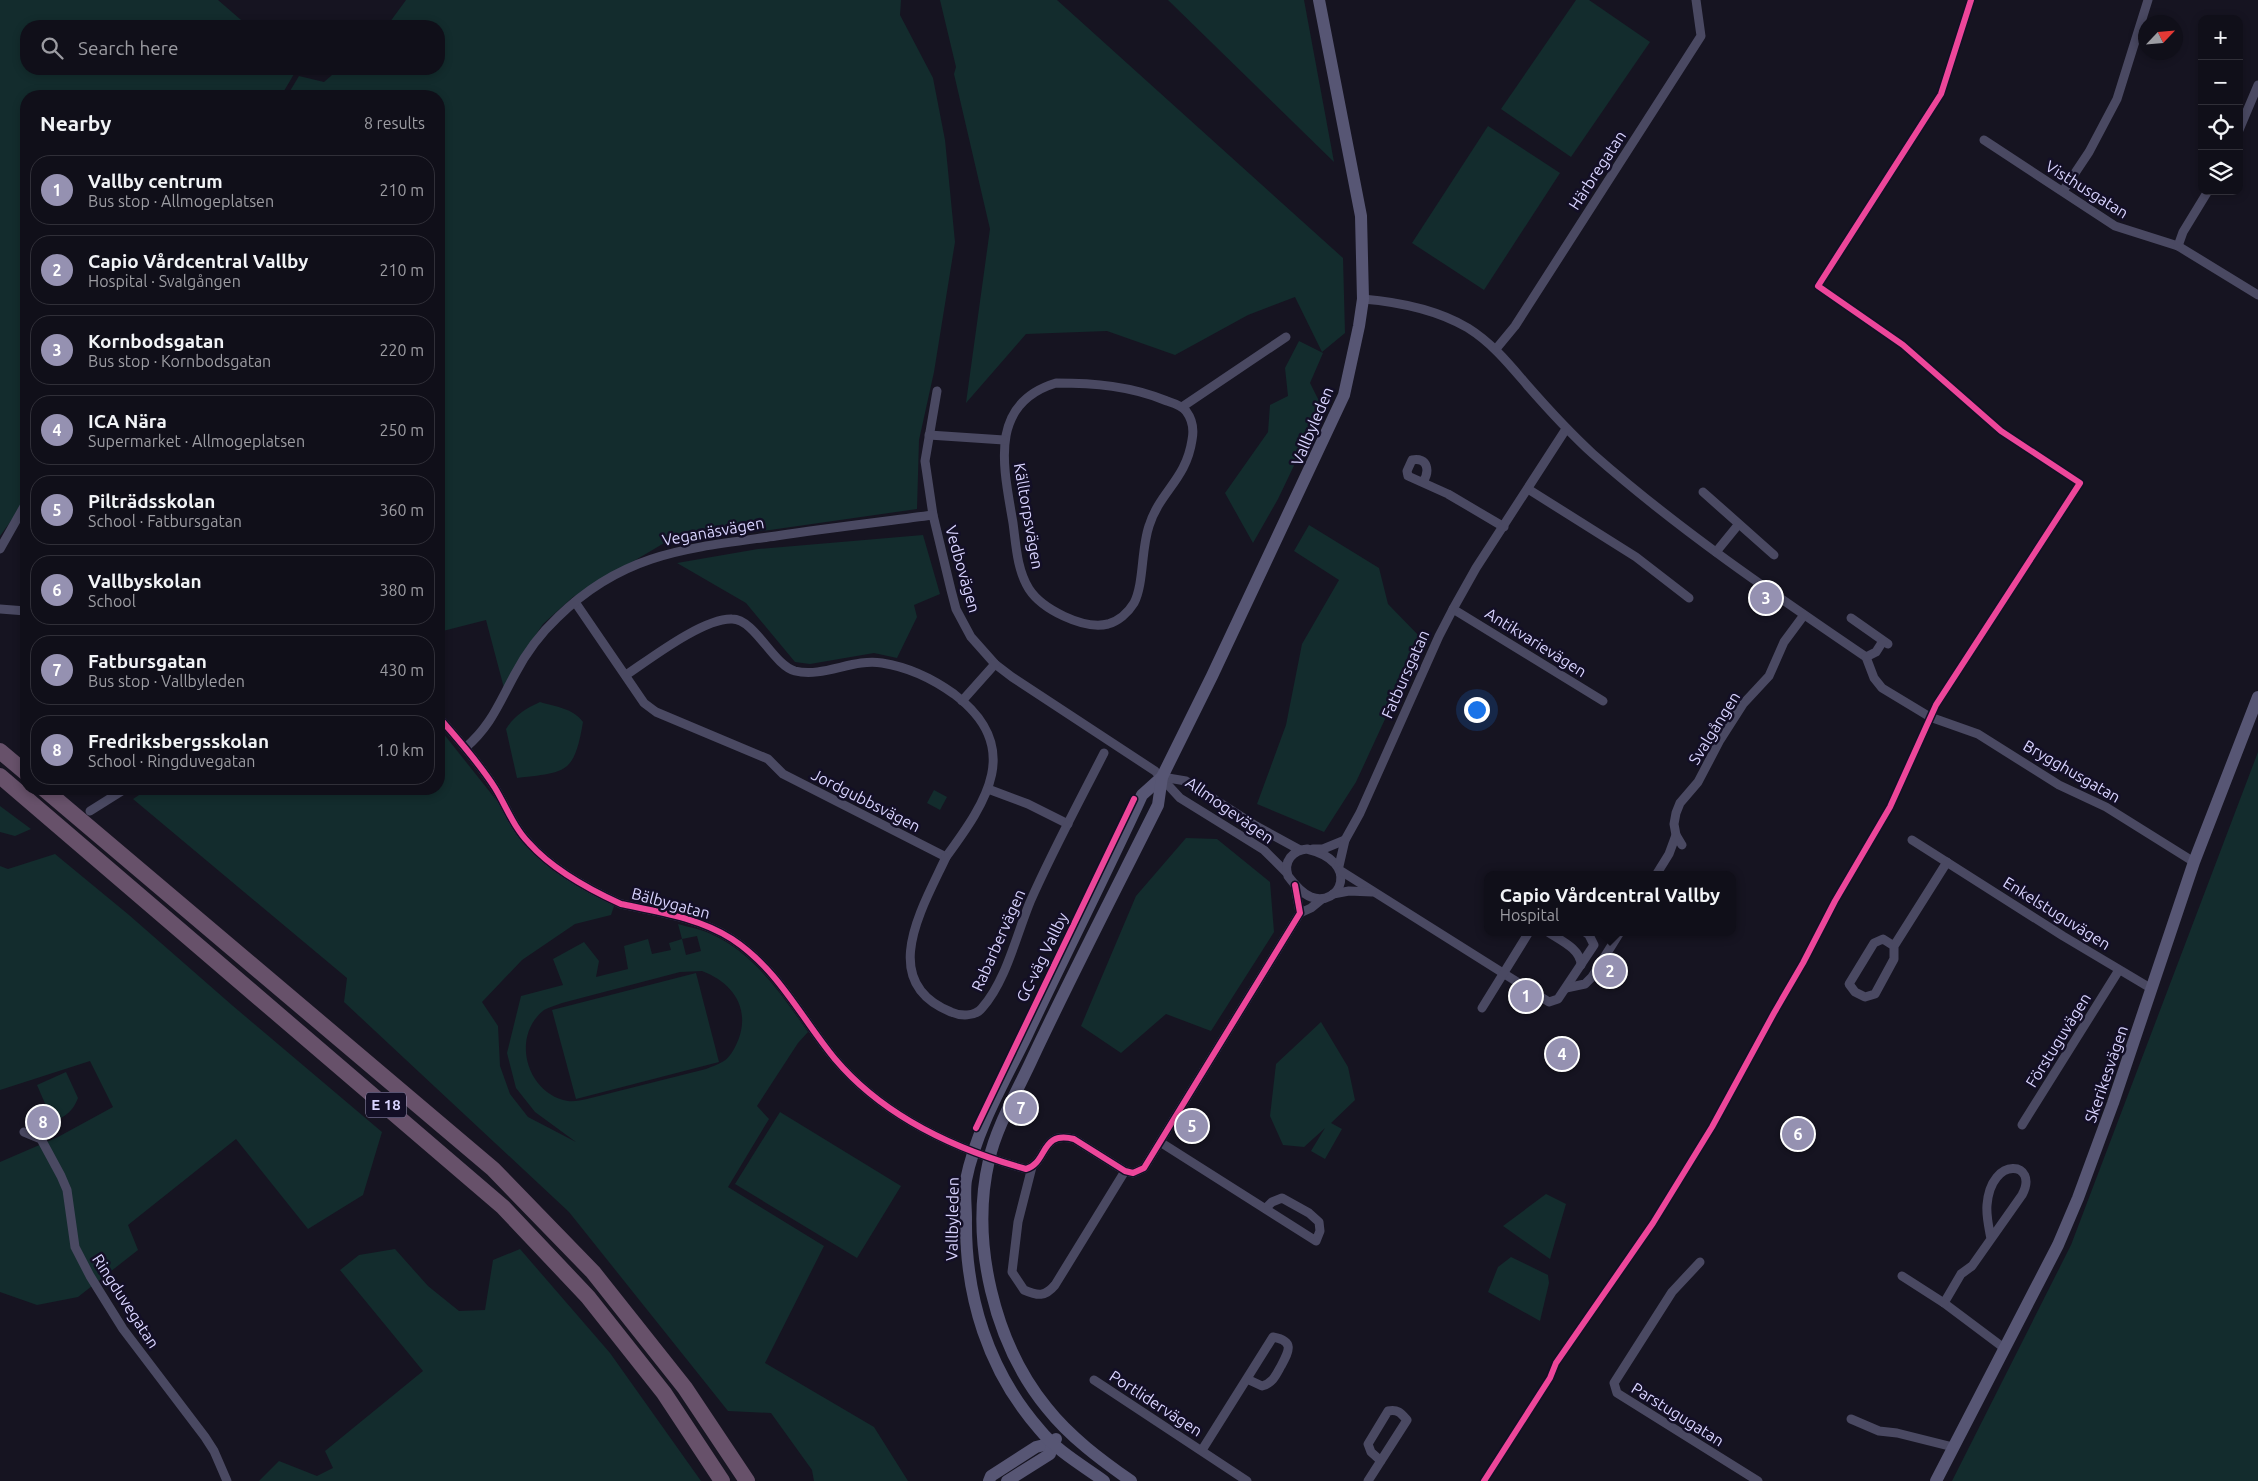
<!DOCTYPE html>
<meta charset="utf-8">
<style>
body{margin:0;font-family:Ubuntu,sans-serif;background:#1e1d26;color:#f1f3f6}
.controls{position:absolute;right:15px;top:15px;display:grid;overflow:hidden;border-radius:10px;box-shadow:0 2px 8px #0003}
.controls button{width:45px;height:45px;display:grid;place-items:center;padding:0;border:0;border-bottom:1px solid #302f38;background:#100f19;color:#f1f3f6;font:25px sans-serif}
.compass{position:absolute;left:2138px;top:15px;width:45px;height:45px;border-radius:50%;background:#100f19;box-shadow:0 2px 8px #0003;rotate:64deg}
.you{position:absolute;left:1476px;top:709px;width:18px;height:18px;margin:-12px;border:4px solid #fff;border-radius:50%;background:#1a73e8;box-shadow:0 0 0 8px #1a73e833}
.badge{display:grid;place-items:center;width:32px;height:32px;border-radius:50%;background:#9591b1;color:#fff;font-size:16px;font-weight:700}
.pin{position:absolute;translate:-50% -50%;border:2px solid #fff;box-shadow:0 1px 5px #0006}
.popup{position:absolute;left:1484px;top:871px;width:252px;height:65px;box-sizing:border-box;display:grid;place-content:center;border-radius:10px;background:#100f19;filter:drop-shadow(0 1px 4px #0005);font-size:16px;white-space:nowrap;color:#9c9ca2}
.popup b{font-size:19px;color:#f1f3f6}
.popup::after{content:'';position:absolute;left:50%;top:100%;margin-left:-10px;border:10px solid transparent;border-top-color:#100f19}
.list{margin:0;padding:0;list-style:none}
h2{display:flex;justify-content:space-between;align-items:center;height:65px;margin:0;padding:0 20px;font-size:21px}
h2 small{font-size:16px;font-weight:400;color:#9c9ca2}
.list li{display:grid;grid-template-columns:32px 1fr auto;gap:15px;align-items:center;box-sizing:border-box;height:70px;margin:0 10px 10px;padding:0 10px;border:1px solid #302f38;border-radius:20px}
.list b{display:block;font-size:19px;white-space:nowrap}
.list p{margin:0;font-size:16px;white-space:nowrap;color:#9c9ca2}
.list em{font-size:16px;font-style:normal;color:#9c9ca2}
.icon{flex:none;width:28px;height:28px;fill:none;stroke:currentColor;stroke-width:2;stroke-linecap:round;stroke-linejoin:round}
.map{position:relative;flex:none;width:2258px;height:1481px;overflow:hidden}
.search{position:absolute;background:#100f19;box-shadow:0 2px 8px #0003;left:20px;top:20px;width:425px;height:55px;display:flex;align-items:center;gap:12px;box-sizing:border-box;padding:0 18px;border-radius:20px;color:#9c9ca2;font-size:19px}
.panel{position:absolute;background:#100f19;box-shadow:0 2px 8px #0003;left:20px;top:90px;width:425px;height:705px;border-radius:20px}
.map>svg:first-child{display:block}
</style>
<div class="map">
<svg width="2258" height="1481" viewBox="0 0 2258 1481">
<rect width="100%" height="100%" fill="#161421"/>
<g fill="#132c2d" fill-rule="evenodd">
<path d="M0 0H218L248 26H26V69H297L281 96H26V500L0 536Z"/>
<path d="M406 0H901L900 15 933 78 945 140 955 242 934 372 919 440 917 509 770 530 671 539 573 597 543 624 521 657 504 688 486 620 439 632V96H287L299 76 324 82 339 69H439V26H387Z"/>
<path d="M940 0H1057L1343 258 1345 333 1322 352 1295 297 1248 315 1175 355 1107 331 1026 334 966 403 990 229 954 74 956 67Z"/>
<path d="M1168 0H1304L1334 162Z"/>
<path d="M1576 0H1589L1650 42 1571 157 1501 109Z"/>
<path d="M1488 126 1560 173 1484 290 1412 243Z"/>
<path d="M1299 341 1323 353 1310 383 1322 407 1278 499 1253 543 1225 493 1268 432 1270 405 1288 396 1285 368Z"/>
<path d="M1309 525 1379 568 1388 604 1422 639 1356 782 1324 832 1257 804 1286 725 1302 644 1339 580 1294 551Z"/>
<path d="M923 535 940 594 914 605 917 617 897 658 874 653 810 664 795 662 746 603 677 563 758 549Z"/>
<path d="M540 702C556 707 573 708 583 722 574 775 566 772 517 778L506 729C515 715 525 709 540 702Z"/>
<path d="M439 728 552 870 614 906 611 915 575 924 522 960 482 1002 498 1026 500 1066 510 1094 528 1117 576 1142 535 1112 516 1088 507 1053 521 996 563 985 553 959 584 942 599 961 596 977 628 969 624 946 648 939 652 954 671 950 669 943 682 939 678 924C688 927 701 929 711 934 754 953 782 995 808 1032L798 1043 757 1106 769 1119 728 1187 824 1246 765 1363 874 1427 908 1481H814L812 1470 771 1413 728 1411 569 1212 344 1002 347 978 133 799 148 789H439ZM697 936 701 951 686 955 682 939ZM702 971C731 982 750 1006 739 1038 736 1046 731 1056 724 1061 719 1064 711 1067 706 1069L587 1099C581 1100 574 1102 568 1101 527 1094 510 1037 544 1010 549 1007 557 1005 562 1003L680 972Z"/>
<path d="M2258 752V1481H1952L2071 1245Z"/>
<path d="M934 790 947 797 940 810 927 803Z"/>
<path d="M0 806 31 829 15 836 0 832Z"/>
<path d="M1186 838 1217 839 1270 882 1274 932 1211 1031 1166 1014 1121 1053 1081 1026 1136 896Z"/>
<path d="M55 854 129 915 233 1006 382 1132 363 1195 308 1229 236 1139 128 1225 138 1250 78 1297 37 1305 0 1292V1162L58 1137 113 1107 90 1061 0 1090V866L8 869Z"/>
<path d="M696 973 719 1062 576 1099 552 1010Z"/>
<path d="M1321 1022 1348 1067 1355 1100 1331 1123 1342 1129 1325 1159 1311 1151 1325 1128 1304 1147 1283 1145 1270 1116 1276 1064Z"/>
<path d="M66 1072 78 1098C73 1111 66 1116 53 1122L37 1085Z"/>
<path d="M780 1112 901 1186 857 1258 735 1184Z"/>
<path d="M1546 1194 1566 1204 1550 1259 1503 1226Z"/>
<path d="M395 1249 428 1286 459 1311 485 1310 493 1260 520 1249 610 1353 701 1481H259L279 1461 317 1476 333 1468 325 1451 423 1371 340 1270 359 1255Z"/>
<path d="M1511 1257 1548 1275 1549 1283 1540 1321 1488 1292 1498 1267Z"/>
</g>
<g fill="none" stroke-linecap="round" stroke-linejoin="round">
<g stroke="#4a4962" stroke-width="9">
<path d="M2239 130 2258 85"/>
<path d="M1984 140 2115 226 2178 246 2258 295"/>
<path d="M2063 191 2089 152 2117 99 2148 0"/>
<path d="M2178 246 2183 232 2208 191"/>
<path d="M1363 299C1399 302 1436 309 1468 328 1492 343 1509 364 1527 385 1548 409 1569 432 1593 454 1678 529 1772 593 1866 657L1874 678 1882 688 1930 717 1978 734 2059 785 2106 807 2194 862"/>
<path d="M1496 349 1515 326 1701 36 1696 0"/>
<path d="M1056 383C1094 383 1131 386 1167 401 1173 403 1181 405 1186 411 1192 419 1194 430 1192 440 1186 480 1160 491 1149 526 1141 549 1144 584 1134 603 1128 613 1118 621 1108 624 1083 630 1042 609 1029 589 1017 570 1016 545 1013 523 1004 469 987 404 1056 383Z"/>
<path d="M937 391 925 461 933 515 951 590 956 609 971 637 995 664 1012 677 1155 771 1180 798 1264 850 1286 872"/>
<path d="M1182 407 1286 337"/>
<path d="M929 435 1004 440"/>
<path d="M1423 482C1430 471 1428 457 1412 460L1407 471 1408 476 1448 494 1504 527"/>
<path d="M1528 489 1636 557 1689 598"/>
<path d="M1703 492 1774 555"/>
<path d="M0 549 26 503"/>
<path d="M1716 552 1738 525"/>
<path d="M575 602 644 703 656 712 768 759 783 774 946 857C987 801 1024 747 954 694 933 679 908 667 882 663 853 658 824 678 795 671 773 665 755 619 732 619 703 618 650 659 626 675"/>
<path d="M0 609 26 611"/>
<path d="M1453 609 1603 701"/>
<path d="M1851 618 1888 644"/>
<path d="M1866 657 1876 652 1883 641"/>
<path d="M962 701 995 664"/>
<path d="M439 720 443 722C461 743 480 764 495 788 506 806 514 828 529 843 553 870 588 889 621 904 659 912 699 918 732 939 779 970 801 1018 835 1059 884 1117 954 1149 1026 1169 1048 1163 1040 1130 1074 1139L1125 1171 1133 1173 1144 1168 1300 913 1295 885"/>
<path d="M465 748C491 726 499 703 515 674 526 653 541 633 558 617 624 552 689 548 776 536 828 528 880 522 933 515"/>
<path d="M1162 777 1186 781 1256 826 1300 850"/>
<path d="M988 789 1028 804 1068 824"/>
<path d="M90 811 125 789"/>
<path d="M1912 840 2063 936 2152 989"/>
<path d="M1682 845 1676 835 1674 824 1676 813 1680 803 1698 782 1720 740 1743 704 1769 676 1784 642 1804 615"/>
<path d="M1307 849C1362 862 1340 908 1311 897 1301 893 1294 884 1288 876 1283 861 1293 850 1307 849Z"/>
<path d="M1313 849H1323L1345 840"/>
<path d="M946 857C923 907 876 982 951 1012 960 1016 975 1017 982 1008 1006 981 1016 936 1030 902 1052 852 1079 802 1104 753"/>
<path d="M1339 866 1345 840 1360 813 1439 636 1453 609 1476 568 1566 429"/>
<path d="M1341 871 1549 1002 1558 999 1594 945 1589 935 1585 932"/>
<path d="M1656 875 1669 854 1676 835"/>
<path d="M1333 894 1349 891 1372 892"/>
<path d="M1300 913 1311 908 1322 899"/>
<path d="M1548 932C1560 940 1581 949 1581 965"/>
<path d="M1894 946 1883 939 1874 943 1849 984 1855 992 1865 997 1875 994 1894 959V946L1947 862"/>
<path d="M1566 988 1585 984 1592 977 1620 932"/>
<path d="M1482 1008 1529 932"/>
<path d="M2022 1125 2119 970"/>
<path d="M24 1132 41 1139 61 1176 67 1190 75 1247 90 1276 123 1329 205 1437 214 1451 227 1481"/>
<path d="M1160 1142 1316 1241 1320 1231 1319 1222 1309 1213 1282 1198 1272 1202 1266 1208H1264"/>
<path d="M1032 1167 1018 1222 1012 1272 1024 1290C1038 1296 1045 1297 1055 1285L1125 1171"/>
<path d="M1991 1239C1989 1228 1986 1216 1987 1205 1991 1154 2040 1162 2022 1195L1972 1266 1961 1274 1944 1303 2004 1348"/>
<path d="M1700 1262 1672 1292 1614 1383 1617 1393 1758 1481"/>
<path d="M1902 1276 1944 1303"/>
<path d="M1094 1380 1247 1481"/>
<path d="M1851 1419 1879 1431 1897 1433 1953 1447"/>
<path d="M1202 1450 1273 1337C1295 1341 1289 1351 1281 1366 1276 1375 1273 1383 1262 1386L1247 1379"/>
<path d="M1368 1481 1407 1420C1401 1413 1398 1409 1388 1411L1368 1444 1371 1452 1381 1461"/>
</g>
<g stroke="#575674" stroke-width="12">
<path d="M989 1481 991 1476 1036 1447 1052 1443"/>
<path d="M1007 1481 1050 1454 1052 1443 1056 1439"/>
<path d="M1104 1481C1082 1465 1057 1451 1040 1430 988 1371 965 1296 966 1219 966 1206 964 1192 966 1180 976 1130 1004 1082 1026 1037 1064 956 1105 876 1142 795L1162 777"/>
<path d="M1131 1481C1101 1460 1070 1437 1047 1408 994 1343 970 1242 989 1160 996 1127 1019 1088 1033 1057 1073 972 1116 889 1158 805L1162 777 1212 676 1344 395 1359 326 1363 299 1361 216 1319 0"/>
<path d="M1936 1481 2058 1245 2078 1198 2113 1103 2194 862 2258 697"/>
</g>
<g stroke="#67516a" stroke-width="16">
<path d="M0 751 26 773"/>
<path d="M0 776 503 1207 588 1297 664 1393 722 1481"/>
<path d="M44 789 493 1169 593 1272 685 1388 747 1481"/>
</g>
<g stroke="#130f26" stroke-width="9">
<g id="cycleway">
<path d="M439 720 443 722C461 743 480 764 495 788 506 806 514 828 529 843 553 870 588 889 621 904 659 912 699 918 732 939 779 970 801 1018 835 1059 884 1117 954 1149 1026 1169 1048 1163 1040 1130 1074 1139L1125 1171 1133 1173 1144 1168 1300 913 1295 885"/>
<path d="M976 1128 1134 799"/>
<path d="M1484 1481 1550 1378 1556 1363 1653 1223 1712 1127 1774 1013 1803 963 1835 901 1890 807 1936 705 2080 483 2001 431 1903 345 1818 286 1941 94 1971 0"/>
</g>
</g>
<use href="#cycleway" stroke="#ed469a" stroke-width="6"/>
</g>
<g text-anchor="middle" stroke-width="5" stroke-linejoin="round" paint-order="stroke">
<rect fill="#130f26" stroke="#9e99be" stroke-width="1" x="366" y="1092.5" width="40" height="25" rx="4"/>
<g font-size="15" font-weight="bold" fill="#d9d4ff">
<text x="386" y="1110">E 18</text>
</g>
<g font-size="16" fill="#d9d4ff" stroke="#130f26">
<text transform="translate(1597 170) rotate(-57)" y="6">Härbregatan</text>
<text transform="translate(2087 189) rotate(32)" y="6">Visthusgatan</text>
<text transform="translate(1312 426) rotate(-67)" y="6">Vallbyleden</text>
<text transform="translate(1029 516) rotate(80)" y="6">Källtorpsvägen</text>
<text transform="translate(713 531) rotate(-10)" y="6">Veganäsvägen</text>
<text transform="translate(963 569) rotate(74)" y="6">Vedbovägen</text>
<text transform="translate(1536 642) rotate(32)" y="6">Antikvarievägen</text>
<text transform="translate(1405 674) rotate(-66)" y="6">Fatbursgatan</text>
<text transform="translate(1714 728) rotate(-58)" y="6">Svalgången</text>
<text transform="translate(2072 771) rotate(30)" y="6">Brygghusgatan</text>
<text transform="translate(866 800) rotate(27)" y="6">Jordgubbsvägen</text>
<text transform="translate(1230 810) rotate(35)" y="6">Allmogevägen</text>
<text transform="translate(671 903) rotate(15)" y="6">Bälbygatan</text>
<text transform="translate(2057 913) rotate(32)" y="6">Enkelstuguvägen</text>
<text transform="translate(998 940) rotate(-66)" y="6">Rabarbervägen</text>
<text transform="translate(1042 957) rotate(-64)" y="6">GC-väg Vallby</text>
<text transform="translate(2058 1040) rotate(-58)" y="6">Förstuguvägen</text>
<text transform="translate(2106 1074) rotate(-71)" y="6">Skerikesvägen</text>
<text transform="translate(952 1219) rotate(-89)" y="6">Vallbyleden</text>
<text transform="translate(126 1301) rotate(57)" y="6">Ringduvegatan</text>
<text transform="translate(1156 1403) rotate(33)" y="6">Portlidervägen</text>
<text transform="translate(1678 1414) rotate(32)" y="6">Parstugugatan</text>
</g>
</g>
</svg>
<div class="controls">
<button>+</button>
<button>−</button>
<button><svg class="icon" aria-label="locate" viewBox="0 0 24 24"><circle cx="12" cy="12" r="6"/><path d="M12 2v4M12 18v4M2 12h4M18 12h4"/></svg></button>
<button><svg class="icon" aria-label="layers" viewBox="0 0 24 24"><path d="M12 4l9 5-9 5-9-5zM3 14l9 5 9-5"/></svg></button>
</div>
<svg class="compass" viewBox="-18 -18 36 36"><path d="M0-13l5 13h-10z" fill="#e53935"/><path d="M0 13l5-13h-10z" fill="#9c9ca2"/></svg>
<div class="you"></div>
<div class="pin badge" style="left:1526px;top:996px">1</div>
<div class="pin badge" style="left:1610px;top:971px">2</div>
<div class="popup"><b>Capio Vårdcentral Vallby</b>Hospital</div>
<div class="pin badge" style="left:1766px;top:598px">3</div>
<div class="pin badge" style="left:1562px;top:1054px">4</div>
<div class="pin badge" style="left:1192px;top:1126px">5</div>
<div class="pin badge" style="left:1798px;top:1134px">6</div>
<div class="pin badge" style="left:1021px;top:1108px">7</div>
<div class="pin badge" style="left:43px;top:1122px">8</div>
<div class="search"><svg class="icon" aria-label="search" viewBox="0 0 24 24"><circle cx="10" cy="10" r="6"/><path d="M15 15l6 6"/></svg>Search here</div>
<section class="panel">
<h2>Nearby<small>8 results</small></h2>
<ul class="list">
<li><span class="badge">1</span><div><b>Vallby centrum</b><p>Bus stop · Allmogeplatsen</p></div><em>210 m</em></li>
<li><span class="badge">2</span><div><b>Capio Vårdcentral Vallby</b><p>Hospital · Svalgången</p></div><em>210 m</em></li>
<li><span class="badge">3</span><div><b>Kornbodsgatan</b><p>Bus stop · Kornbodsgatan</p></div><em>220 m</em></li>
<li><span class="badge">4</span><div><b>ICA Nära</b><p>Supermarket · Allmogeplatsen</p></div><em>250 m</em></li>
<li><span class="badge">5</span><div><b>Pilträdsskolan</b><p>School · Fatbursgatan</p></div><em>360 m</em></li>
<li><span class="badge">6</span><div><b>Vallbyskolan</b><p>School</p></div><em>380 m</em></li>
<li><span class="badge">7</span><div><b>Fatbursgatan</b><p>Bus stop · Vallbyleden</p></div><em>430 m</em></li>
<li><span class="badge">8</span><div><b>Fredriksbergsskolan</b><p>School · Ringduvegatan</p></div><em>1.0 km</em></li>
</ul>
</section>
</div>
